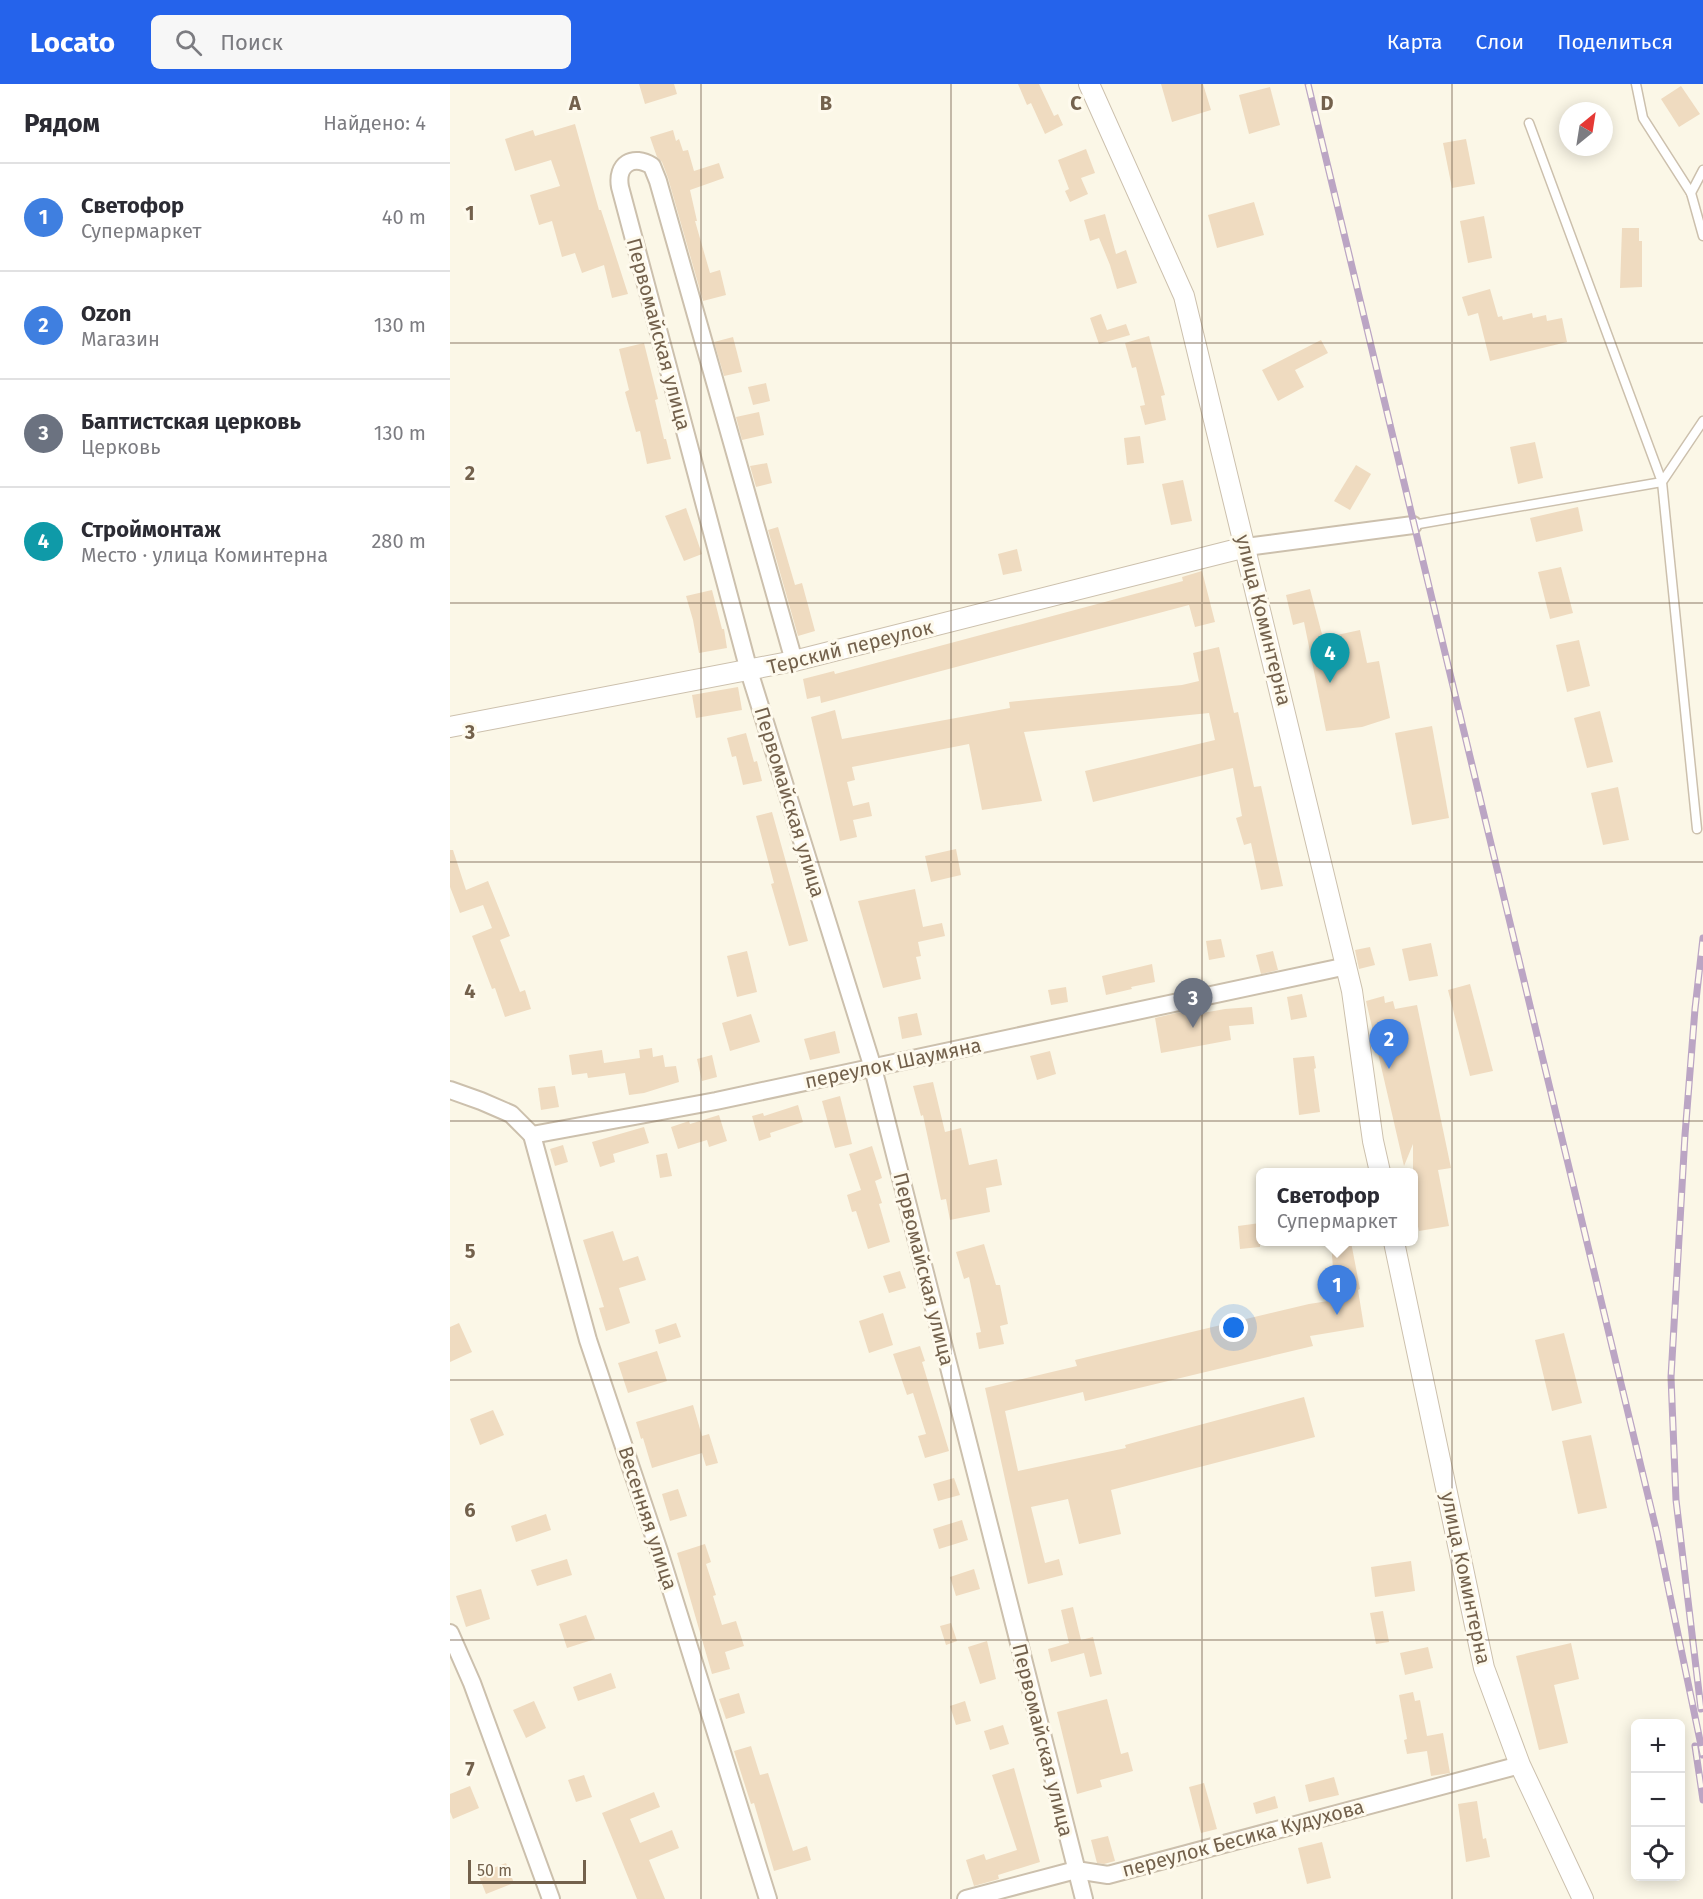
<!DOCTYPE html>
<html lang="ru">
<meta charset="utf-8">
<style>
body{margin:0;font-family:"Fira Sans",sans-serif;background:#f7f7f7;color:#2b2b33}
.controls{position:absolute;right:18px;bottom:18px;display:grid;overflow:hidden;border-radius:9px;box-shadow:0 3px 15px #0003}
.controls button{width:54px;height:54px;display:grid;place-items:center;padding:0;border:0;border-bottom:2px solid #e1e1e2;background:#fff;color:#2b2b33;font:30px sans-serif}
.compass{position:absolute;left:1109px;top:18px;width:54px;height:54px;border-radius:50%;background:#fff;box-shadow:0 3px 15px #0003;rotate:30deg}
.scale{position:absolute;left:18px;bottom:15px;width:118px;box-sizing:border-box;padding-left:6px;border:3px solid #73614c;border-top:0;font-size:16px;line-height:21px;white-space:nowrap;color:#73614c;-webkit-text-stroke:4px #fefaed;paint-order:stroke}
.you{position:absolute;left:784px;top:1244px;width:21px;height:21px;margin:-15px;border:4px solid #fff;border-radius:50%;background:#1a73e8;box-shadow:0 0 0 9px #1a73e833}
.badge{display:grid;place-items:center;width:39px;height:39px;border-radius:50%;background:#2563eb;color:#fff;font-size:20px;font-weight:700}
.pin{position:absolute;translate:-50% -50px;filter:drop-shadow(0 2px 3px #0008)}
.pin::after{content:'';position:absolute;top:32px;width:21px;height:18px;background:inherit;clip-path:polygon(0 0,100% 0,50% 100%)}
.popup{position:absolute;left:806px;top:1084px;width:162px;height:78px;box-sizing:border-box;display:grid;place-content:center;border-radius:9px;background:#fff;filter:drop-shadow(0 2px 4px #0005);font-size:20px;white-space:nowrap;color:#7c7c81}
.popup b{font-size:22px;color:#2b2b33}
.popup::after{content:'';position:absolute;left:50%;top:100%;margin-left:-12px;border:12px solid transparent;border-top-color:#fff}
.list{margin:0;padding:0;list-style:none}
h2{display:flex;justify-content:space-between;align-items:center;height:78px;margin:0;padding:0 24px;font-size:26px}
h2 small{font-size:20px;font-weight:400;color:#7c7c81}
.list li{display:grid;grid-template-columns:39px 1fr auto;gap:18px;align-items:center;box-sizing:border-box;height:108px;padding:0 24px;border-top:2px solid #e1e1e2}
.list b{display:block;font-size:22px;white-space:nowrap}
.list p{margin:0;font-size:20px;white-space:nowrap;color:#7c7c81}
.list em{font-size:20px;font-style:normal;color:#7c7c81}
.icon{flex:none;width:33px;height:33px;fill:none;stroke:currentColor;stroke-width:2;stroke-linecap:round;stroke-linejoin:round}
.map{position:relative;flex:none;width:1253px;height:1815px;overflow:hidden}
header{display:flex;align-items:center;gap:36px;box-sizing:border-box;height:84px;padding:0 30px;background:#2563eb;color:#fff}
header strong{font-size:28px}
nav{display:flex;gap:33px;margin-inline-start:auto;font-size:21px}
.search{width:420px;height:54px;background:#f7f7f7;display:flex;align-items:center;gap:15px;box-sizing:border-box;padding:0 21px;border-radius:9px;color:#7c7c81;font-size:22px}
main{display:flex}
aside{flex:1;background:#fff}
.map>svg:first-child{display:block}
</style>
<header>
<strong>Locato</strong>
<div class="search"><svg class="icon" aria-label="search" viewBox="0 0 24 24"><circle cx="10" cy="10" r="6"/><path d="M15 15l6 6"/></svg>Поиск</div>
<nav><a>Карта</a><a>Слои</a><a>Поделиться</a></nav>
</header>
<main>
<aside>
<h2>Рядом<small>Найдено: 4</small></h2>
<ul class="list">
<li><span class="badge" style="background:#3f7fe0">1</span><div><b>Светофор</b><p>Супермаркет</p></div><em>40 m</em></li>
<li><span class="badge" style="background:#3f7fe0">2</span><div><b>Ozon</b><p>Магазин</p></div><em>130 m</em></li>
<li><span class="badge" style="background:#6b7280">3</span><div><b>Баптистская церковь</b><p>Церковь</p></div><em>130 m</em></li>
<li><span class="badge" style="background:#0f9aa8">4</span><div><b>Строймонтаж</b><p>Место · улица Коминтерна</p></div><em>280 m</em></li>
</ul>
</aside>
<div class="map">
<svg width="1253" height="1815" viewBox="0 0 1253 1815">
<rect width="100%" height="100%" fill="#fbf7e7"/>
<g fill="#efdbc0">
<path d="M189 0H224L227 10 195 20Z"/>
<path d="M568 0H589L604 32 608 30 613 41 595 50 581 19 577 21Z"/>
<path d="M711 0H753L761 26 722 38Z"/>
<path d="M1231 2 1250 30 1229 43 1211 15Z"/>
<path d="M820 3 830 41 799 50 789 11Z"/>
<path d="M125 40 149 126H151L178 210 162 214 154 181 132 189 125 169 112 173 102 137 89 141 80 111 110 102 101 76 65 87 55 55 83 46 85 52Z"/>
<path d="M223 46 226 57 229 55 233 67 238 66 244 87 269 79 274 94 240 106 247 137H245L260 189 270 186 276 211 253 217 218 94 212 78 207 73 200 53Z"/>
<path d="M1016 55 1025 100 1002 104 993 59Z"/>
<path d="M636 65 645 89 631 94 638 110 620 118 615 107 619 105 608 76Z"/>
<path d="M804 118 814 151 767 164 758 131Z"/>
<path d="M655 130 666 170 676 166 687 199 667 205 660 181 649 154 640 157 634 136Z"/>
<path d="M1034 132 1042 174 1018 179 1010 137Z"/>
<path d="M1172 144H1189V157H1192V203L1170 204Z"/>
<path d="M1040 205 1048 233 1052 232 1053 236 1082 229 1083 234 1096 231 1097 237 1112 234 1117 258 1040 277 1028 229 1018 232 1012 213Z"/>
<path d="M651 230 657 246 676 240 680 251 649 260 640 234Z"/>
<path d="M699 252 715 311 711 312 716 336 695 341 690 322 695 321 686 283 682 284 675 259Z"/>
<path d="M283 253 292 288 274 292 264 258Z"/>
<path d="M871 256 878 269 845 286 854 303 828 317 812 286Z"/>
<path d="M194 259 208 315 205 316 214 355H216L221 375 197 380 190 347 186 348 175 308 179 306 169 265Z"/>
<path d="M316 299 320 317 303 321 298 303Z"/>
<path d="M309 328 314 351 292 356 286 333Z"/>
<path d="M690 352 694 379 677 381 674 354Z"/>
<path d="M1085 358 1093 394 1068 400 1060 363Z"/>
<path d="M317 379 322 399 306 403 300 382Z"/>
<path d="M906 381 921 390 900 426 884 417Z"/>
<path d="M733 396 742 437 721 441 712 400Z"/>
<path d="M1128 423 1133 447 1086 458 1080 434Z"/>
<path d="M236 424 252 470 234 477 215 432Z"/>
<path d="M328 443 345 501 352 499 365 547 348 552 318 446Z"/>
<path d="M567 465 572 487 553 491 548 470Z"/>
<path d="M1111 483 1123 529 1100 535 1088 488Z"/>
<path d="M752 487 765 538 745 543 739 521 371 619 370 612 357 615 353 595 384 587 385 590 733 497 732 493Z"/>
<path d="M860 505 873 554 910 546 917 579 929 577 940 634 912 643 876 647 854 538 843 541 836 511Z"/>
<path d="M262 506 272 545H274L277 564 249 569 243 536 236 512Z"/>
<path d="M1129 556 1140 602 1117 608 1106 561Z"/>
<path d="M769 563 784 629 788 628 804 703 811 702 833 802 811 806 801 759 794 761 786 734 792 732 783 684 643 718 635 687 765 656 759 629 574 648 592 717 532 726 519 660 402 683 405 696 397 698 403 722 419 718 422 732 403 736 407 753 390 757 361 633 385 626 392 655 560 624 559 618 732 601 749 597 743 569Z"/>
<path d="M288 603 292 626 246 634 242 611Z"/>
<path d="M1150 627 1163 678 1137 684 1124 634Z"/>
<path d="M982 642 999 734 962 741 945 649Z"/>
<path d="M296 649 304 678 307 677 312 697 293 701 286 672 282 673 277 654Z"/>
<path d="M1168 703 1179 756 1153 761 1141 709Z"/>
<path d="M322 728 358 857 339 862 321 800 324 799 306 732Z"/>
<path d="M506 765 511 791 481 798 475 772Z"/>
<path d="M0 766H3L16 806 38 797 60 852 50 856 70 908 75 906 81 925 55 933 45 904 42 905 22 852 42 844 33 821 10 829 0 803Z"/>
<path d="M465 805 473 843 492 839 495 852 468 858 471 872 466 873 471 895 433 904 408 817Z"/>
<path d="M771 855 775 873 759 876 756 857Z"/>
<path d="M981 859 988 892 959 897 952 865Z"/>
<path d="M920 863 925 881 909 885 905 866Z"/>
<path d="M297 867 307 908 287 913 277 872Z"/>
<path d="M823 867 828 886 811 890 806 871Z"/>
<path d="M702 880 705 898 681 903 682 905 656 911 652 892Z"/>
<path d="M1020 900 1043 987 1020 992 998 906Z"/>
<path d="M616 903 618 918 601 921 598 906Z"/>
<path d="M852 910 857 933 841 936 837 913Z"/>
<path d="M934 912 935 919 943 917 945 925 967 921 1001 1084 988 1086 999 1142 969 1147 963 1120V1060L954 1082 916 917Z"/>
<path d="M802 923 804 940 779 942 781 956 711 969 705 934 735 927 736 932 775 925Z"/>
<path d="M467 929 472 951 452 955 448 933Z"/>
<path d="M301 930 310 958 280 967 272 939Z"/>
<path d="M385 947 390 969 360 976 354 955Z"/>
<path d="M202 964 203 973 213 971 215 983 226 982 229 998 194 1009 179 1011 175 989 138 994 137 989 122 991 119 971 152 966 154 979 190 974 189 966Z"/>
<path d="M600 967 606 990 587 996 580 972Z"/>
<path d="M262 971 267 993 252 997 247 975Z"/>
<path d="M864 972 866 984 864 985 870 1028 849 1031 843 974Z"/>
<path d="M483 998 495 1048 511 1044 519 1081 547 1075 552 1101 536 1104 540 1128 500 1136 496 1115 491 1116 473 1031 471 1032 463 1002Z"/>
<path d="M105 1002 109 1023 91 1026 88 1004Z"/>
<path d="M390 1012 402 1060 385 1064 372 1017Z"/>
<path d="M348 1021 353 1038 320 1049 321 1053 309 1057 302 1032 313 1029 314 1032Z"/>
<path d="M269 1031 277 1057 259 1063 257 1056 228 1065 221 1043 239 1037 240 1040Z"/>
<path d="M194 1043 199 1059 163 1070 165 1078 150 1083 142 1058Z"/>
<path d="M113 1061 118 1078 105 1082 100 1065Z"/>
<path d="M422 1062 432 1094 425 1097 432 1119 429 1120 440 1158 418 1165 406 1127 402 1128 397 1111 411 1106 399 1070Z"/>
<path d="M217 1069 222 1092 210 1094 206 1071Z"/>
<path d="M810 1139V1163L790 1165 788 1142Z"/>
<path d="M163 1147 173 1177 188 1172 196 1196 169 1204 180 1239 156 1247 149 1224 154 1223 133 1156Z"/>
<path d="M901 1158 910 1205 908 1206 914 1243 860 1252 863 1262 635 1317 633 1308 555 1327 568 1387 676 1364 675 1361 854 1313 865 1353 661 1406 671 1450 629 1460 618 1415 581 1423 595 1479 609 1475 613 1491 578 1500 535 1304 627 1282 625 1276 859 1220 891 1215 883 1184 881 1159Z"/>
<path d="M534 1160 546 1201H550L558 1240 550 1242 554 1260 529 1265 526 1249 531 1248 519 1193 514 1195 506 1168Z"/>
<path d="M450 1187 456 1204 439 1209 433 1192Z"/>
<path d="M433 1229 443 1261 419 1269 409 1237Z"/>
<path d="M9 1239 22 1268 0 1278V1243Z"/>
<path d="M226 1239 231 1253 209 1260 205 1246Z"/>
<path d="M1114 1249 1132 1319 1102 1327 1085 1256Z"/>
<path d="M470 1262 475 1277 472 1278 499 1367 475 1374 468 1352 476 1350 463 1309 457 1311 443 1270Z"/>
<path d="M207 1267 217 1297 178 1309 168 1279Z"/>
<path d="M243 1321 252 1352 259 1350 268 1379 256 1382 252 1369 202 1384 193 1354 191 1355 186 1338Z"/>
<path d="M43 1326 54 1351 30 1361 20 1335Z"/>
<path d="M1141 1351 1157 1424 1128 1430 1112 1357Z"/>
<path d="M504 1394 510 1411 488 1417 483 1400Z"/>
<path d="M228 1405 237 1432 220 1437 212 1410Z"/>
<path d="M96 1430 101 1446 66 1458 61 1442Z"/>
<path d="M512 1436 518 1456 489 1465 483 1445Z"/>
<path d="M255 1460 261 1478 256 1480 266 1511 263 1512 272 1541 286 1537 294 1562 275 1568 280 1585 262 1590 227 1469Z"/>
<path d="M117 1475 122 1491 87 1502 81 1486Z"/>
<path d="M961 1477 965 1507 925 1513 921 1483Z"/>
<path d="M524 1485 530 1505 506 1512 500 1493Z"/>
<path d="M31 1505 40 1535 16 1543 6 1512Z"/>
<path d="M623 1523 631 1556 643 1553 652 1590 640 1593 634 1569 601 1578 598 1565 619 1559 611 1526Z"/>
<path d="M933 1527 939 1558 926 1560 920 1529Z"/>
<path d="M136 1531 145 1555 117 1564 109 1540Z"/>
<path d="M501 1539 507 1557 496 1561 490 1542Z"/>
<path d="M537 1557 546 1595 530 1600 518 1563Z"/>
<path d="M1121 1559 1129 1595 1104 1601 1118 1659 1089 1666 1066 1572Z"/>
<path d="M978 1563 983 1584 955 1591 950 1569Z"/>
<path d="M161 1589 166 1604 128 1617 123 1603Z"/>
<path d="M963 1608 965 1617 970 1616 977 1652 993 1649 1000 1689 981 1692 977 1667 957 1670 954 1656 957 1655 949 1611Z"/>
<path d="M289 1609 295 1629 276 1635 269 1615Z"/>
<path d="M657 1615 671 1670 678 1668 683 1687 650 1696 652 1703 627 1710 607 1628Z"/>
<path d="M84 1617 96 1644 76 1654 63 1626Z"/>
<path d="M515 1617 521 1637 506 1641 500 1622Z"/>
<path d="M553 1641 559 1660 540 1666 534 1647Z"/>
<path d="M301 1662 310 1691 318 1689 343 1767 357 1762 361 1776 324 1787 304 1719 301 1720 284 1667Z"/>
<path d="M564 1684 590 1778 548 1791 549 1795 524 1802 516 1776 534 1770 536 1776 567 1766 542 1691Z"/>
<path d="M134 1691 142 1713 126 1718 118 1696Z"/>
<path d="M884 1693 889 1711 859 1718 855 1701Z"/>
<path d="M754 1699 767 1745 751 1749 739 1703Z"/>
<path d="M20 1702 29 1724 3 1735 0 1728V1710Z"/>
<path d="M204 1708 210 1723 180 1735 190 1759 222 1746 229 1764 199 1776 215 1815H187L152 1729Z"/>
<path d="M825 1712 828 1724 806 1730 803 1719Z"/>
<path d="M1027 1717 1033 1755 1036 1754 1040 1773 1016 1778 1008 1720Z"/>
<path d="M658 1752 665 1777 654 1780 647 1779 641 1756Z"/>
<path d="M872 1758 881 1794 857 1800 848 1764Z"/>
<path d="M56 1779 64 1799 36 1810 28 1790Z"/>
</g>
<g fill="none" stroke-linecap="round" stroke-linejoin="round">
<g stroke="#ccc0ad" stroke-width="11">
<g id="service">
<path d="M1186 0 1193 34 1241 109 1253 152"/>
<path d="M1241 109 1253 86"/>
<path d="M963 441 1212 398 1079 39"/>
<path d="M1247 745 1212 398 1253 337"/>
</g>
</g>
<g stroke="#ccc0ad" stroke-width="20">
<g id="minor">
<path d="M796 463 963 441"/>
<path d="M344 577 208 97 202 82C183 70 166 80 170 103L299 587 423 984 634 1815"/>
<path d="M0 1006 31 1017 61 1030 82 1051 266 1017 897 882"/>
<path d="M82 1051 138 1256 209 1467 318 1815"/>
<path d="M0 1549 22 1599 101 1815"/>
<path d="M516 1815 626 1786 658 1791 1070 1681"/>
</g>
</g>
<g stroke="#ccc0ad" stroke-width="22">
<g id="tertiary">
<path d="M639 0 734 212 902 907 923 1057 930 1088"/>
<path d="M0 643 344 577 796 463"/>
<path d="M944 1158 1034 1584 1070 1681 1133 1815"/>
</g>
</g>
<use href="#service" stroke="#fff" stroke-width="8"/>
<use href="#minor" stroke="#fff" stroke-width="16"/>
<use href="#tertiary" stroke="#fff" stroke-width="20"/>
<g stroke="#bba5c4" stroke-width="7">
<g id="rail">
<path d="M858 0 1207 1449 1253 1671"/>
<path d="M1251 1625 1226 1416 1221 1293 1235 1051 1245 925 1253 854"/>
<path d="M1245 1662 1253 1716"/>
</g>
</g>
<use href="#rail" stroke="#fefaed" stroke-width="4.5" stroke-dasharray="14" stroke-linecap="butt"/>
</g>
<path fill="none" stroke="#73614c" stroke-width="1.5" stroke-opacity="0.55" d="M251 0V1815M501 0V1815M752 0V1815M1002 0V1815M0 259H1253M0 519H1253M0 778H1253M0 1037H1253M0 1296H1253M0 1556H1253"/>
<g text-anchor="middle" stroke-width="6" stroke-linejoin="round" paint-order="stroke">
<g font-size="20" fill="#73614c" stroke="#fefaed">
<text transform="translate(209 250) rotate(75)" y="7">Первомайская улица</text>
<text transform="translate(814 536) rotate(76)" y="7">улица Коминтерна</text>
<text transform="translate(400 563) rotate(-14)" y="7">Терский переулок</text>
<text transform="translate(340 718) rotate(73)" y="7">Первомайская улица</text>
<text transform="translate(443 979) rotate(-12)" y="7">переулок Шаумяна</text>
<text transform="translate(474 1185) rotate(76)" y="7">Первомайская улица</text>
<text transform="translate(198 1434) rotate(72)" y="7">Весенняя улица</text>
<text transform="translate(1016 1494) rotate(78)" y="7">улица Коминтерна</text>
<text transform="translate(593 1656) rotate(76)" y="7">Первомайская улица</text>
<text transform="translate(793 1754) rotate(-15)" y="7">переулок Бесика Кудухова</text>
</g>
</g>
<g font-size="20" text-anchor="middle" font-weight="bold" fill="#73614c" stroke="#fefaed" stroke-width="6" stroke-linejoin="round" paint-order="stroke">
<text x="125" y="26">A</text>
<text x="376" y="26">B</text>
<text x="626" y="26">C</text>
<text x="877" y="26">D</text>
<text x="20" y="136">1</text>
<text x="20" y="396">2</text>
<text x="20" y="655">3</text>
<text x="20" y="914">4</text>
<text x="20" y="1174">5</text>
<text x="20" y="1433">6</text>
<text x="20" y="1692">7</text>
</g>
</svg>
<div class="controls">
<button>+</button>
<button>−</button>
<button><svg class="icon" aria-label="locate" viewBox="0 0 24 24"><circle cx="12" cy="12" r="6"/><path d="M12 2v4M12 18v4M2 12h4M18 12h4"/></svg></button>
</div>
<svg class="compass" viewBox="-18 -18 36 36"><path d="M0-13l5 13h-10z" fill="#e53935"/><path d="M0 13l5-13h-10z" fill="#7c7c81"/></svg>
<div class="scale">50 m</div>
<div class="you"></div>
<div class="pin badge" style="left:887px;top:1231px;background:#3f7fe0">1</div>
<div class="popup"><b>Светофор</b>Супермаркет</div>
<div class="pin badge" style="left:939px;top:985px;background:#3f7fe0">2</div>
<div class="pin badge" style="left:743px;top:944px;background:#6b7280">3</div>
<div class="pin badge" style="left:880px;top:599px;background:#0f9aa8">4</div>
</div>
</main>
